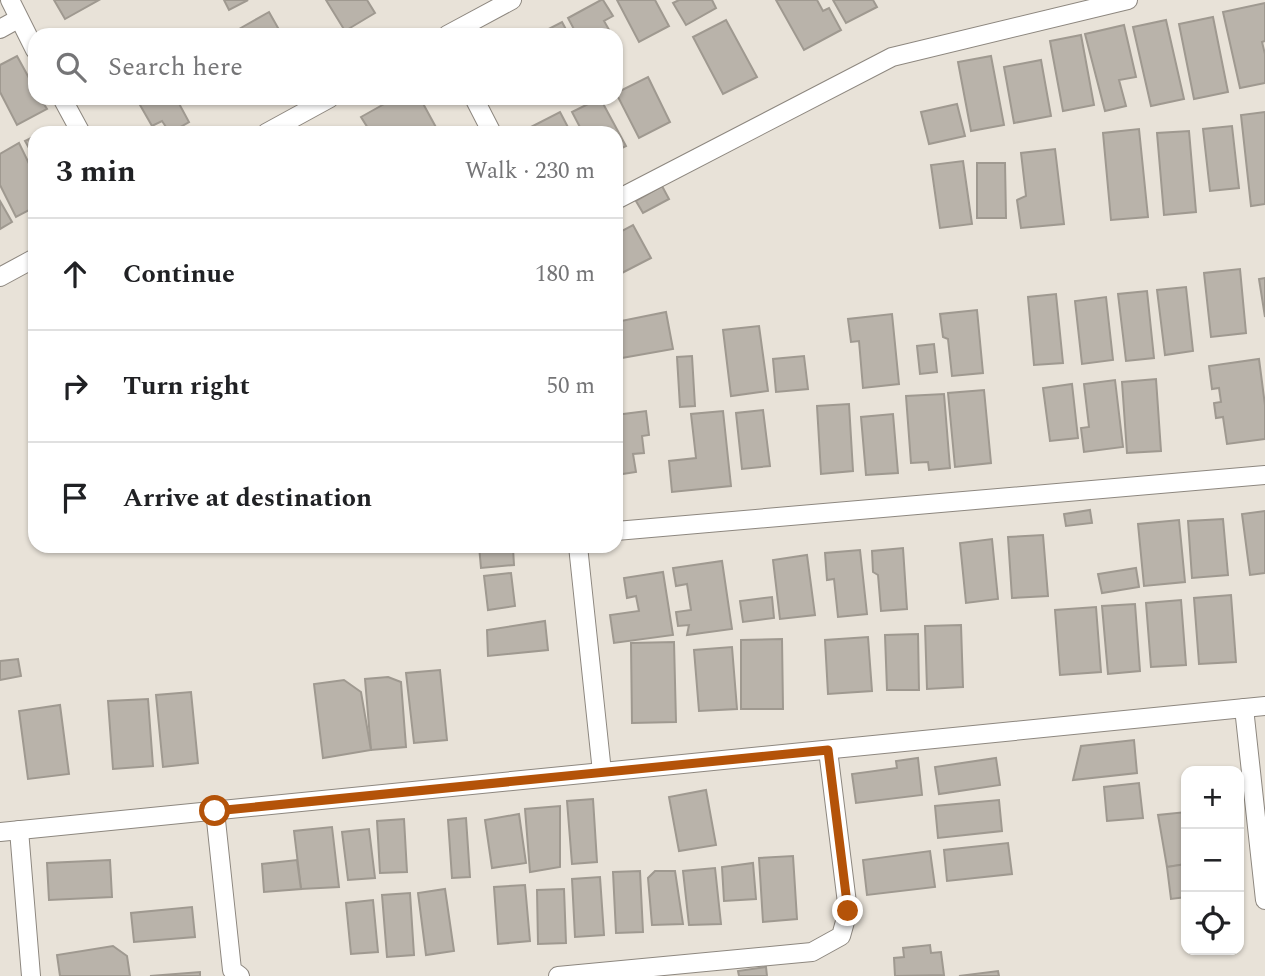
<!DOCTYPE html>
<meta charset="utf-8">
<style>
body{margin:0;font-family:Spectral,serif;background:#f6f6f6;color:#202124}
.controls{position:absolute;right:21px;bottom:21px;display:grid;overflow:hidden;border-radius:14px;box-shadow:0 2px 5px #0004}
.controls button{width:63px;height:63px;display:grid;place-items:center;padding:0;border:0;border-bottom:2px solid #e0e0e0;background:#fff;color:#202124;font:35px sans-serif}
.stop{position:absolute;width:21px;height:21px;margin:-16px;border:5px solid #b45309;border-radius:50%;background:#fff}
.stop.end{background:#b45309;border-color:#fff;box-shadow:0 2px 7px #0008}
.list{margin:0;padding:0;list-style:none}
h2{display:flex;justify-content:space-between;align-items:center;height:91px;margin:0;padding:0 28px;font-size:30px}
h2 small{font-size:23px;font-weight:400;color:#757577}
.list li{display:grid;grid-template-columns:46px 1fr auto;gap:21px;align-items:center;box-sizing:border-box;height:112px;padding:0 28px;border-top:2px solid #e0e0e0}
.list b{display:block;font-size:26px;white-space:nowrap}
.list em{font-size:23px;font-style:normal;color:#757577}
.icon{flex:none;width:38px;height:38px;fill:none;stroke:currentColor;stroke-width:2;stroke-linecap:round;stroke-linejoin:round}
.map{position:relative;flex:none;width:1265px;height:976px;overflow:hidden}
.search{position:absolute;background:#fff;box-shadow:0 2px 5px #0004;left:28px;top:28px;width:595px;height:77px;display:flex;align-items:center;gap:18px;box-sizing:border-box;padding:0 24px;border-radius:21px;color:#757577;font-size:26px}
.panel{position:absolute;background:#fff;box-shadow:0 2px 5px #0004;left:28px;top:126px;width:595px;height:427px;border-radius:21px}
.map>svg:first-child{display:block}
</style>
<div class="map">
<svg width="1265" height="976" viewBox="0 0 1265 976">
<rect width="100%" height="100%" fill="#e8e2d8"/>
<g fill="#b9b3aa" stroke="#9f9990" stroke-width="2">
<path d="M54 0H99L65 19Z"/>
<path d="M224 0H248L229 10Z"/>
<path d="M326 0H367L375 13 345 31Z"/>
<path d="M601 0H603L613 16 604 21 612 35H577L568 18Z"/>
<path d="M617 0H655L669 26 639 42Z"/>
<path d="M679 0H712L716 8 686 25 673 3Z"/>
<path d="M776 0H817L823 11 829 8 841 30 804 50Z"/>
<path d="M833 0H873L877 7 846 23Z"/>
<path d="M1265 3V41L1262 42 1265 54V83L1240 88 1223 12Z"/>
<path d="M269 12 282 35H243L239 29Z"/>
<path d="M1213 17 1228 92 1194 99 1179 24Z"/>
<path d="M726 20 757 77 723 94 693 37Z"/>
<path d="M1166 20 1184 99 1151 106 1133 27Z"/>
<path d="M562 22 569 35H537Z"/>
<path d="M1124 25 1136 77 1119 80 1126 106 1105 111 1085 34Z"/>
<path d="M1081 35 1094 105 1063 111 1050 41Z"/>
<path d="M17 56 35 89V98H40L47 109 17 125 0 92V65Z"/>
<path d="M991 56 1004 125 971 131 958 62Z"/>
<path d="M1041 60 1051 116 1014 123 1004 67Z"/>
<path d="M648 77 670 122 639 138 616 93Z"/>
<path d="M136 98H176L189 122 170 133 162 121 152 126Z"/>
<path d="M395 98H420L438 131 435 133H371L361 117Z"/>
<path d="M600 98 626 146 616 151V133H583L572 112Z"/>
<path d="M957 104 965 136 929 144 921 112Z"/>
<path d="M560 112 571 133H529L527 129Z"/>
<path d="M1265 112V204L1251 206 1241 115Z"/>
<path d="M1232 126 1239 188 1210 191 1203 129Z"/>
<path d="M1139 129 1148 217 1111 220 1103 133Z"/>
<path d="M1189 131 1196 212 1164 215 1157 133Z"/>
<path d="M35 136V159L25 141Z"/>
<path d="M19 143 35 176V207L16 217 0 185V154Z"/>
<path d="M1055 149 1064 224 1021 228 1017 200 1026 196 1021 153Z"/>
<path d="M963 161 972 224 940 228 931 165Z"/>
<path d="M977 163H1005L1006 218H977Z"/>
<path d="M662 186 669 199 643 213 636 201Z"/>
<path d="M0 201 12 222 0 229Z"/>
<path d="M633 225 651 258 616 276V234Z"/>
<path d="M1240 269 1246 333 1211 337 1204 273Z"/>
<path d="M1265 278V317L1259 279Z"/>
<path d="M1186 287 1193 351 1165 355 1157 290Z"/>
<path d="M1147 291 1154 358 1126 361 1118 294Z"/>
<path d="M1056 294 1063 363 1034 365 1028 297Z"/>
<path d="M1106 297 1113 360 1082 364 1075 301Z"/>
<path d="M977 310 983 373 952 376 948 339 943 337 940 314Z"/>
<path d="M666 312 673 349 616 359V322Z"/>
<path d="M892 314 899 384 863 388 859 341 851 342 848 319Z"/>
<path d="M759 326 768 391 731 396 723 330Z"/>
<path d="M934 344 937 372 920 374 917 346Z"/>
<path d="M692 356 695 406 680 407 677 357Z"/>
<path d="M804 356 808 389 776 392 773 359Z"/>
<path d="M1259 359 1265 405V439L1227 444 1223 417 1216 418 1214 403 1221 402 1219 388 1212 389 1209 366Z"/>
<path d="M1156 379 1161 451 1127 453 1122 382Z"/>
<path d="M1115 380 1123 447 1084 452 1081 428 1089 427 1084 384Z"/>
<path d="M1072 384 1078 438 1050 441 1043 388Z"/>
<path d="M984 390 991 463 955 467 948 393Z"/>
<path d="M944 394 950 468 929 470 928 462 911 463 906 396Z"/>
<path d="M849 404 853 471 821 474 817 406Z"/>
<path d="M763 410 770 466 742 469 736 413Z"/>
<path d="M646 411 649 435 642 436 644 453 633 454 636 472 616 475V415Z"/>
<path d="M723 411 731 486 672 492 669 461 696 458 691 414Z"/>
<path d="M893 414 898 473 866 475 861 417Z"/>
<path d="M1090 510 1092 523 1066 526 1064 514Z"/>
<path d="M1265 511V573L1250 575 1242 514Z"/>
<path d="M1223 519 1228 575 1192 578 1188 521Z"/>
<path d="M1179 520 1185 582 1144 586 1138 524Z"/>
<path d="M1043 535 1048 596 1012 598 1008 537Z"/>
<path d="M992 539 998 599 966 603 960 543Z"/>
<path d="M479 546H500L501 549 513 548 514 565 481 568Z"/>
<path d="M903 548 907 609 881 611 878 575 873 572 872 551Z"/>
<path d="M860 550 867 614 838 617 834 579 827 580 825 553Z"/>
<path d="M807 555 815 615 780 619 773 560Z"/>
<path d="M722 561 732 629 687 635 689 625 678 626 676 612 691 610 687 584 676 586 673 568Z"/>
<path d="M1136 568 1139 587 1102 593 1098 574Z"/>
<path d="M663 572 673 635 614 643 610 615 639 611 636 596 627 598 624 578Z"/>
<path d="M511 573 515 606 488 610 484 576Z"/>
<path d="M1231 595 1236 662 1199 664 1194 598Z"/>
<path d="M772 597 774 618 743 622 740 601Z"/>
<path d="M1181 600 1186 665 1151 667 1146 603Z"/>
<path d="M1135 604 1140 671 1108 674 1102 606Z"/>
<path d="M1096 607 1101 672 1060 675 1055 610Z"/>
<path d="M545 621 548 650 488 656 487 630Z"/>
<path d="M961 625 963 687 927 689 925 626Z"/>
<path d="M918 634 919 690H887L885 635Z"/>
<path d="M868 637 872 691 828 694 825 640Z"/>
<path d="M782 639 783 709H741V640Z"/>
<path d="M674 642 676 722 632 723 631 643Z"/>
<path d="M732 647 737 709 699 711 694 650Z"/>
<path d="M18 659 21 676 0 680V661Z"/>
<path d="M440 670 447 740 414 743 406 673Z"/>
<path d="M388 677 401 682 406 747 371 750 365 679Z"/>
<path d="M344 680 361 692 371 750 323 758 314 684Z"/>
<path d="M191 692 198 763 163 767 156 695Z"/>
<path d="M148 699 153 766 113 769 108 701Z"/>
<path d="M60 705 69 774 28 779 19 711Z"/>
<path d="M1134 740 1137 773 1073 780 1081 746Z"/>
<path d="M918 758 922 795 856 803 852 774 897 768 896 761Z"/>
<path d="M996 758 1000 785 939 794 935 767Z"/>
<path d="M1139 783 1143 818 1107 821 1104 787Z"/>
<path d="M706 790 716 845 679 851 669 797Z"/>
<path d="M593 799 597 862 572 864 567 801Z"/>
<path d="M999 800 1002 831 938 838 935 806Z"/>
<path d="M560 806V867L530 872 525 809Z"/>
<path d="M1186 812V864L1167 867 1158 815Z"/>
<path d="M519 814 526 863 492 868 485 820Z"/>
<path d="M466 818 470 877 452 878 448 820Z"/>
<path d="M404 819 407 872 380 873 377 821Z"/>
<path d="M332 827 339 887 301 889 294 831Z"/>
<path d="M369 829 375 878 348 880 342 832Z"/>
<path d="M1008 843 1012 874 947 881 944 850Z"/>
<path d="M930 851 935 887 867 895 863 860Z"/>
<path d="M793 856 797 919 763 922 759 858Z"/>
<path d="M110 860 112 897 49 900 47 863Z"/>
<path d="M297 860 301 889 264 892 262 864Z"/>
<path d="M753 863 756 899 724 901 722 867Z"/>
<path d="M1186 864V897L1171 899 1167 867Z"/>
<path d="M715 868 721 924 689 925 683 871Z"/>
<path d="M640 871 643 932 616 933 613 872Z"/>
<path d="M655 871H675L683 924 652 925 648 878Z"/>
<path d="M600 877 604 935 575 937 572 879Z"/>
<path d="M525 885 530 941 498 944 494 887Z"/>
<path d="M445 889 454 951 426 955 418 893Z"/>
<path d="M564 889 566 943 538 944 537 890Z"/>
<path d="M410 893 414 955 387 957 382 895Z"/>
<path d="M373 900 378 952 351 954 346 903Z"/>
<path d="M192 907 195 937 134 942 131 913Z"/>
<path d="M930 945 931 953 941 952 944 975 895 976 894 958 904 957 903 948Z"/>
<path d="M113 946 127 956 130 976H60L57 955Z"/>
<path d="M766 967 767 976H739L738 971Z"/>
<path d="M998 971 999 976H959Z"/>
<path d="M200 972V976H150Z"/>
</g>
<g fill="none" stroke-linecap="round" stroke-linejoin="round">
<g stroke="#8d877f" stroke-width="20">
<g id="street">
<path d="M10 0 35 50"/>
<path d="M0 29 18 19"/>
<path d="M447 35 512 0"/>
<path d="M62 98 81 133"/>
<path d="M474 98 492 133"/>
<path d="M266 133 330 98"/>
<path d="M616 200 892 57 1128 0"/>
<path d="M0 277 35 258"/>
<path d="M616 531 1265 475"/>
<path d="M578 546 602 772"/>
<path d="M1244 708 1265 900"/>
<path d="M215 811 232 970 240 976"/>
<path d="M19 830 31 976"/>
<path d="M0 832 1265 706"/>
<path d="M558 976 812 952 841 936 848 911 828 750"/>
</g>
</g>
<use href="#street" stroke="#fff" stroke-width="18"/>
</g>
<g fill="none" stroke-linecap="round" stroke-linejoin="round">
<path stroke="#b45309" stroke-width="9" d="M215 811 828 750 848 911"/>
</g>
</svg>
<div class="controls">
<button>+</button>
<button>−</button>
<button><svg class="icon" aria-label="locate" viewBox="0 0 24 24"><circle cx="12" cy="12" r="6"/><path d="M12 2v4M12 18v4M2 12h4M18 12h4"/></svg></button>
</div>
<div class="stop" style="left:215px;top:811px"></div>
<div class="stop end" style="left:848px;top:911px"></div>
<div class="search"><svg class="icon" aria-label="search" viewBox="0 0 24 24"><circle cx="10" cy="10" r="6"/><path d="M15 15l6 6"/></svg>Search here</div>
<section class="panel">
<h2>3 min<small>Walk · 230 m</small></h2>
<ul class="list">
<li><svg class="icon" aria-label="ahead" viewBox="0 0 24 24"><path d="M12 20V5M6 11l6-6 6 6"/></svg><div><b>Continue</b></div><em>180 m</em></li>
<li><svg class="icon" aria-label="right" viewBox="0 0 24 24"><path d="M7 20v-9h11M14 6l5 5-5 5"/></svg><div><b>Turn right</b></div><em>50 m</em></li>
<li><svg class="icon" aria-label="arrive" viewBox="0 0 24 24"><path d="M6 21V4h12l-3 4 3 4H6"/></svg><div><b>Arrive at destination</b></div></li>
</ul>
</section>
</div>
